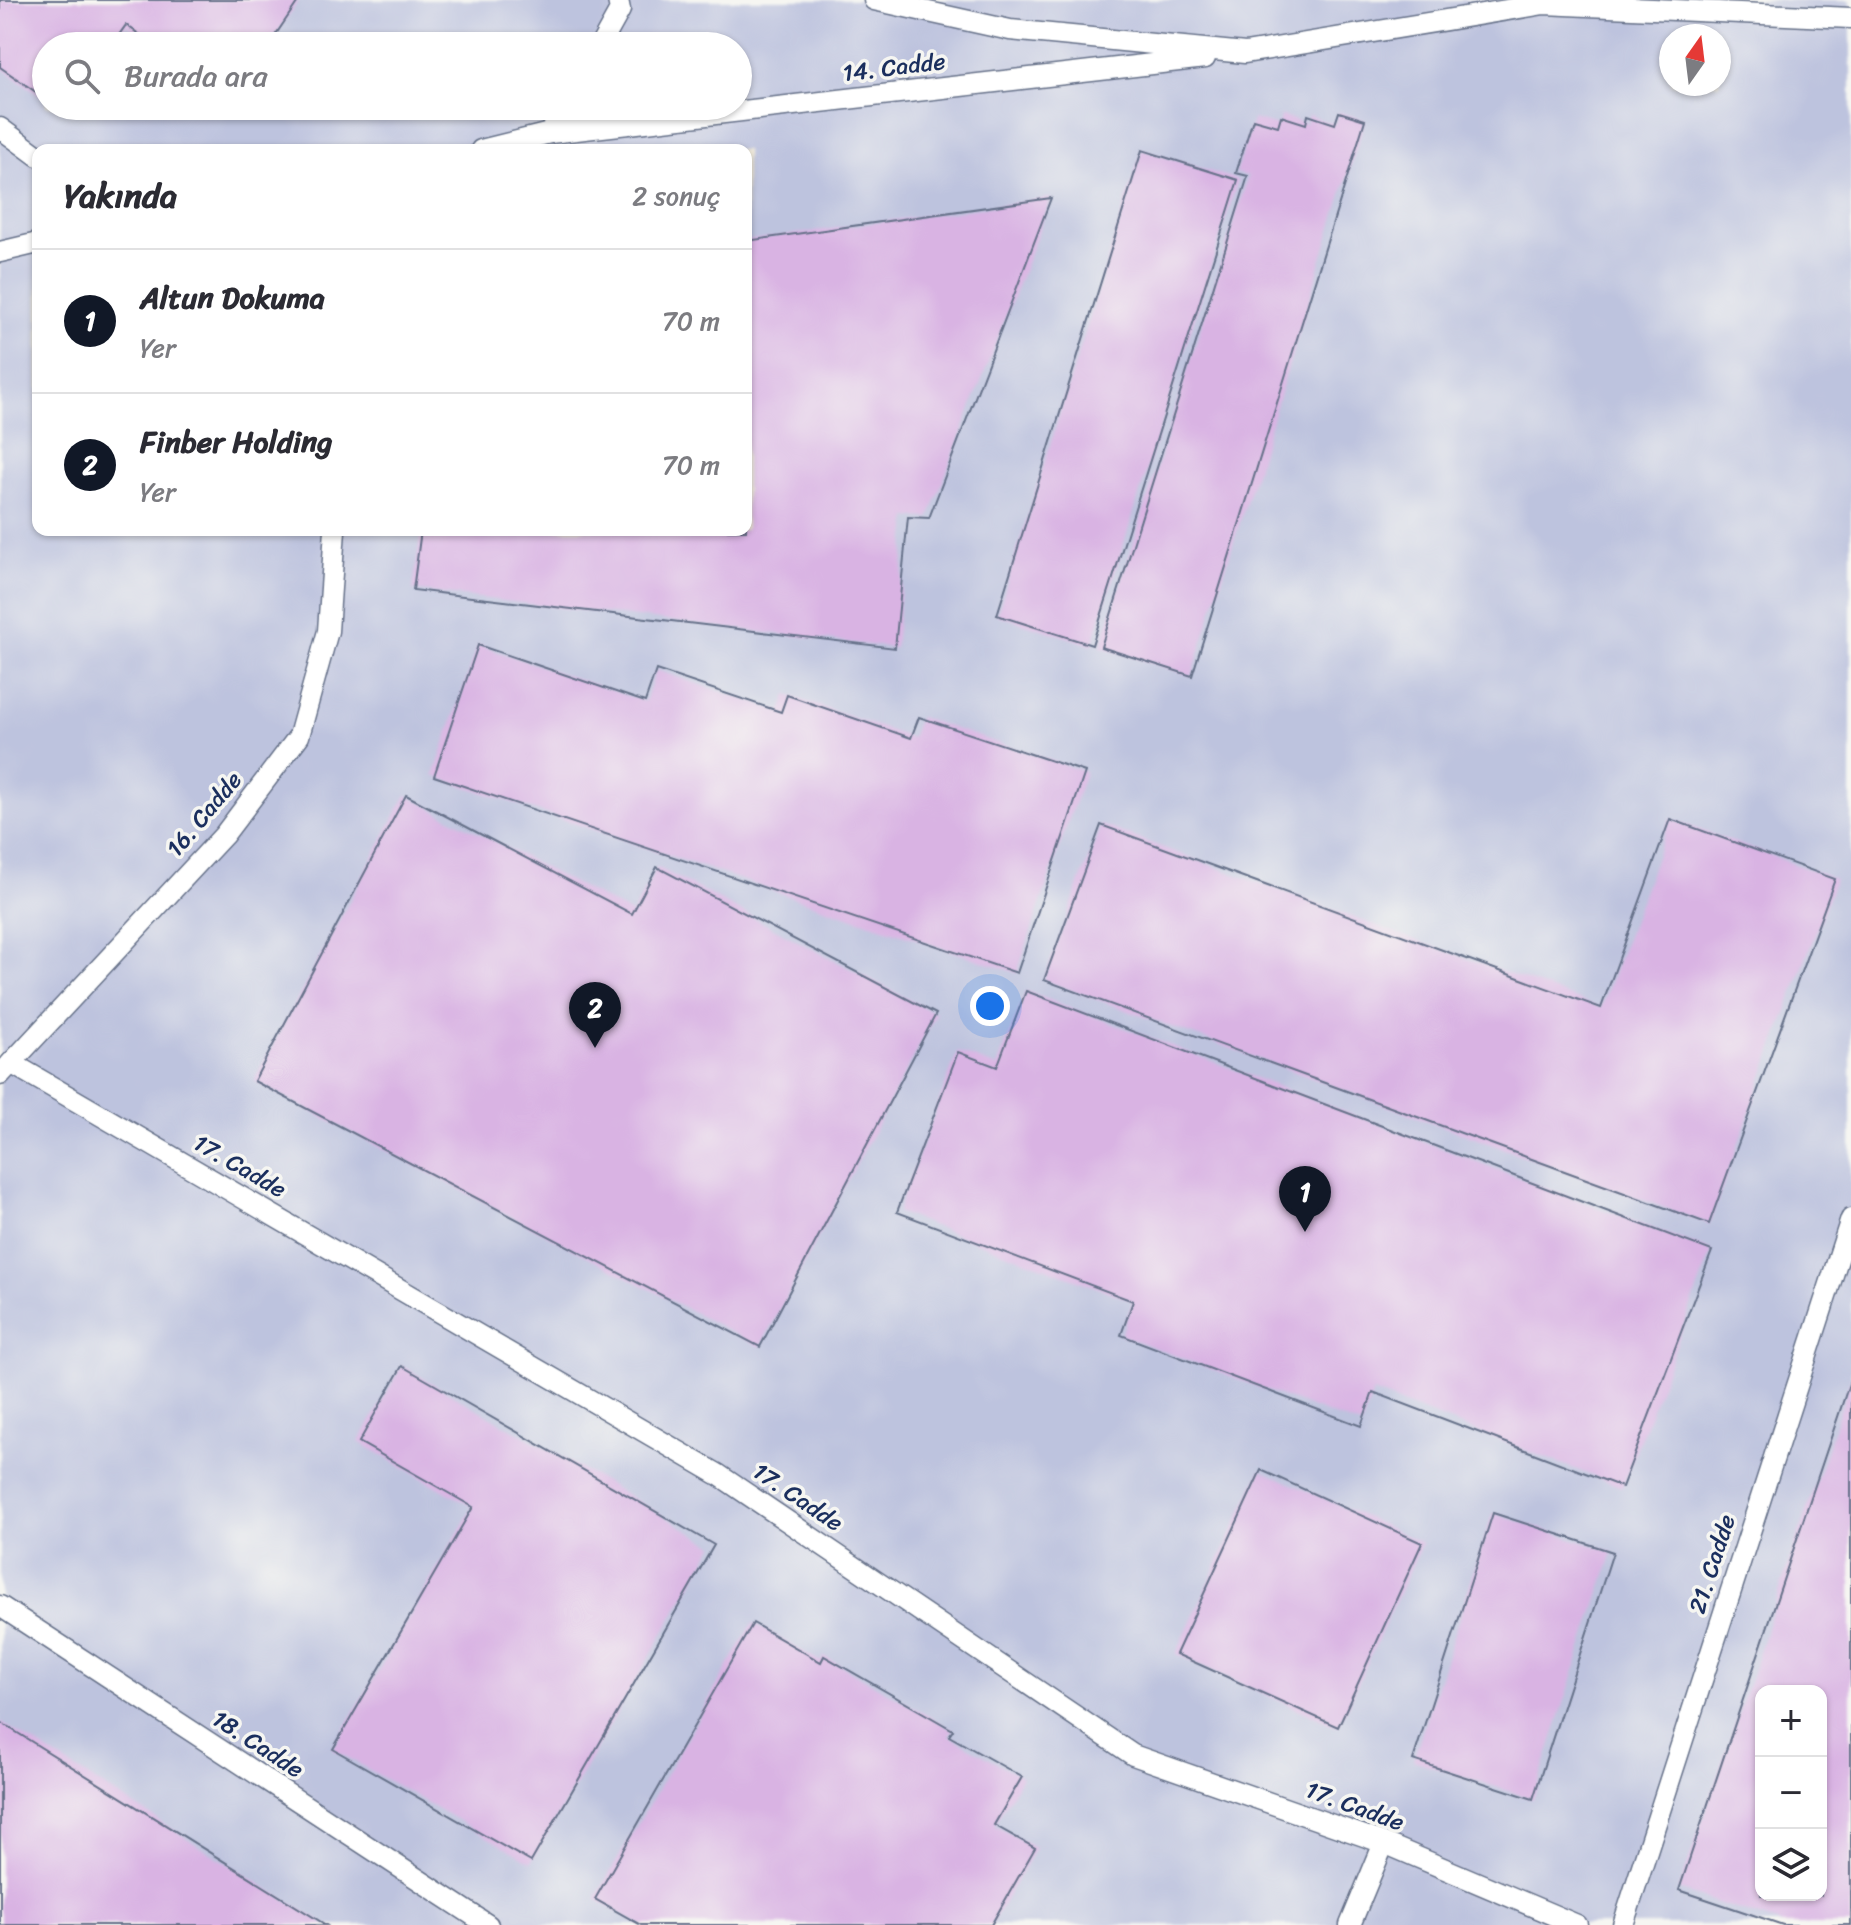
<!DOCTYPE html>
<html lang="tr">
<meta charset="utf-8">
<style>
body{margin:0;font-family:Sriracha,sans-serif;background:#f2f2f3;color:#2b2b33}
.controls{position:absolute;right:24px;bottom:24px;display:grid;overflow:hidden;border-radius:16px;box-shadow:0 2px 6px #0004}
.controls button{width:72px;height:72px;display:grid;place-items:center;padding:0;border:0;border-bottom:2px solid #e1e1e2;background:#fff;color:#2b2b33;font:40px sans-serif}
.compass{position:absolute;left:1659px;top:24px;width:72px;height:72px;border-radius:50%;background:#fff;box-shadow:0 2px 6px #0004;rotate:14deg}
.you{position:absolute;left:990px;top:1006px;width:28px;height:28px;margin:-20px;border:6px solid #fff;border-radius:50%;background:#1a73e8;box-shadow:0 0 0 12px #1a73e833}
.badge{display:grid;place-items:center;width:52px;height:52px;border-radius:50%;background:#111827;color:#fff;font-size:26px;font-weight:700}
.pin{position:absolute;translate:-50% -66px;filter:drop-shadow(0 2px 4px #0008)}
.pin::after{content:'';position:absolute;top:42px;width:28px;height:24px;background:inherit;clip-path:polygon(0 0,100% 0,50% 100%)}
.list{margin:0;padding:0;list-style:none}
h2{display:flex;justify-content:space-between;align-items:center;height:104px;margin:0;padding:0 32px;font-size:34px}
h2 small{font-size:26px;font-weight:400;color:#7c7c81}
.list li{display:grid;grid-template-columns:52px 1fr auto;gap:24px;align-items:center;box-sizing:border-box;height:144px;padding:0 32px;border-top:2px solid #e1e1e2}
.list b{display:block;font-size:30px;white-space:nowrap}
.list p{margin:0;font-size:26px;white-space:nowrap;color:#7c7c81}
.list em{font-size:26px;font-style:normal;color:#7c7c81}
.icon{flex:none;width:44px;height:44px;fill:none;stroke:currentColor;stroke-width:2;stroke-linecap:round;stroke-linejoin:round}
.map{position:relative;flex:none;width:1851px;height:1925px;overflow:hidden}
.search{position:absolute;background:#fff;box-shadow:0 2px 6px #0004;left:32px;top:32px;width:720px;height:88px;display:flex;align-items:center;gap:20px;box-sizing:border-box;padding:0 28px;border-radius:44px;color:#7c7c81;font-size:30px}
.panel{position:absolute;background:#fff;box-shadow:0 2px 6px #0004;left:32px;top:144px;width:720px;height:392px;border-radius:16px}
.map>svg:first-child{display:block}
</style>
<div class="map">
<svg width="1851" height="1925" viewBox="0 0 1851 1925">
<rect width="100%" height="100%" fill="#f6f6f2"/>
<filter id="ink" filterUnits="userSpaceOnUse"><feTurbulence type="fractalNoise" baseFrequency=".0125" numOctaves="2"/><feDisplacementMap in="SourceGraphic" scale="16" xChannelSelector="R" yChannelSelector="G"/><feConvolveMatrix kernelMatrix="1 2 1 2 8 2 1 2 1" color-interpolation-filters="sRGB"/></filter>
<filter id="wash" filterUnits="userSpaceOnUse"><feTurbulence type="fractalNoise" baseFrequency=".006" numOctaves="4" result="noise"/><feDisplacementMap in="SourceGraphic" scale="32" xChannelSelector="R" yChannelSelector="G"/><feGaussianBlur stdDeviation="1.8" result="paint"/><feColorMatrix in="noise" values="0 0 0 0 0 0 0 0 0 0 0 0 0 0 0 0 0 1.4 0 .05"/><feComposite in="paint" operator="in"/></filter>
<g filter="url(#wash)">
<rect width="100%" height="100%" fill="#f2ebda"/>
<path fill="#bdc3de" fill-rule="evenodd" d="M0 0H1851V1925H0ZM1671 36H1719V84H1671ZM46 46H738V106H46ZM38 150H746V530H38ZM1761 1691H1821V1895H1761Z"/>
<g id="blocks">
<g fill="#d9b3e3" fill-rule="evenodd">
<path d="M0 0H299L268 46H156L126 25 111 46H46V99L0 67Z"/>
<path d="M1339 112 1365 120 1192 676 1101 647 1248 176 1236 173 1253 119 1278 126 1281 116 1306 124 1308 115 1335 124Z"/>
<path d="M1142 150 1238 180 1092 645 997 615Z"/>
<path d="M1051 198 929 518 908 517 895 648 413 590 421 530H746V241Z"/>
<path d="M478 645 645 702 656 670 781 712 787 695 911 738 919 717 1085 772 1017 973 434 776Z"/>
<path d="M406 795 632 914 657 867 936 1014 760 1347 254 1081Z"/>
<path d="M1670 819 1835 879 1709 1224 1044 980 1101 825 1601 1008Z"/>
<path d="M1026 991 1712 1251 1622 1487 1373 1392 1361 1426 1121 1335 1133 1301 897 1212 958 1052 997 1067Z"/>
<path d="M402 1366 714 1545 531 1862 333 1749 473 1507 359 1442Z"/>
<path d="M1851 1378V1925H1783L1679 1890ZM1761 1691H1821V1895H1761Z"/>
<path d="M1261 1470 1422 1543 1338 1727 1176 1654Z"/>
<path d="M1493 1513 1613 1552 1533 1799 1413 1760Z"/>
<path d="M753 1623 821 1662 824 1656 953 1730 949 1736 1022 1777 994 1825 1035 1848 991 1925H641L595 1899Z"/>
<path d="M0 1722 326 1925H0Z"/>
</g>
</g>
</g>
<g filter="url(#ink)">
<use href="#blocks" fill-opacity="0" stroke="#667189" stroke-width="2"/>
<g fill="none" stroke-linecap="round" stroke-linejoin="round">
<g stroke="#667189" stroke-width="23">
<g id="service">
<path d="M874 0 1010 30 1245 53 1544 4 1851 18"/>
<path d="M600 46 620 10 618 0"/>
<path d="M0 128 38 156"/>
<path d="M550 133 566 106"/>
<path d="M481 150 550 133 1205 58"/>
<path d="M0 252 38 243"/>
<path d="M11 1063 719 1475 1133 1755 1384 1843 1577 1925"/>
<path d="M0 1075 224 835 299 736 328 631 335 530"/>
<path d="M0 1606 488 1925"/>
<path d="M1350 1925 1384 1843"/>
<path d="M1623 1925 1851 1219"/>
</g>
</g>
<use href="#service" stroke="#fff" stroke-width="20"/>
</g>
</g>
<g text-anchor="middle" stroke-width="7" stroke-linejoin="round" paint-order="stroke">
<g font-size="24" fill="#1b2f5e" stroke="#f6f6f2">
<text transform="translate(894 67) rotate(-7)" y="8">14. Cadde</text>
<text transform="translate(204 814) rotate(-50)" y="8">16. Cadde</text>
<text transform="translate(240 1166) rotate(30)" y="8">17. Cadde</text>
<text transform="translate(798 1497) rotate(34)" y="8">17. Cadde</text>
<text transform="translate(1712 1564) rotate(-72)" y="8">21. Cadde</text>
<text transform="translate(258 1744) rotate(33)" y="8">18. Cadde</text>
<text transform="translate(1355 1806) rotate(20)" y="8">17. Cadde</text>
</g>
</g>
</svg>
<div class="controls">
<button>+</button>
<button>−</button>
<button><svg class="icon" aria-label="layers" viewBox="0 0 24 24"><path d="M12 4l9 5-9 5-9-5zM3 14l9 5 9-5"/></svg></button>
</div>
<svg class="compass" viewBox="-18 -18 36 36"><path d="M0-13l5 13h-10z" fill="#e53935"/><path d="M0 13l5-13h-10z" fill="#7c7c81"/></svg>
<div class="you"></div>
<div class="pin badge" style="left:1305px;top:1232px">1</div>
<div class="pin badge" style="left:595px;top:1048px">2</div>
<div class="search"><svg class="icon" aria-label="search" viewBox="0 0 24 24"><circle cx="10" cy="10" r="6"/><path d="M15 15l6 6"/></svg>Burada ara</div>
<section class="panel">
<h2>Yakında<small>2 sonuç</small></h2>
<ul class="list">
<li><span class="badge">1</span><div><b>Altun Dokuma</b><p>Yer</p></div><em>70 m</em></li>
<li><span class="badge">2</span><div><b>Finber Holding</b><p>Yer</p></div><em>70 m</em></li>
</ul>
</section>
</div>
